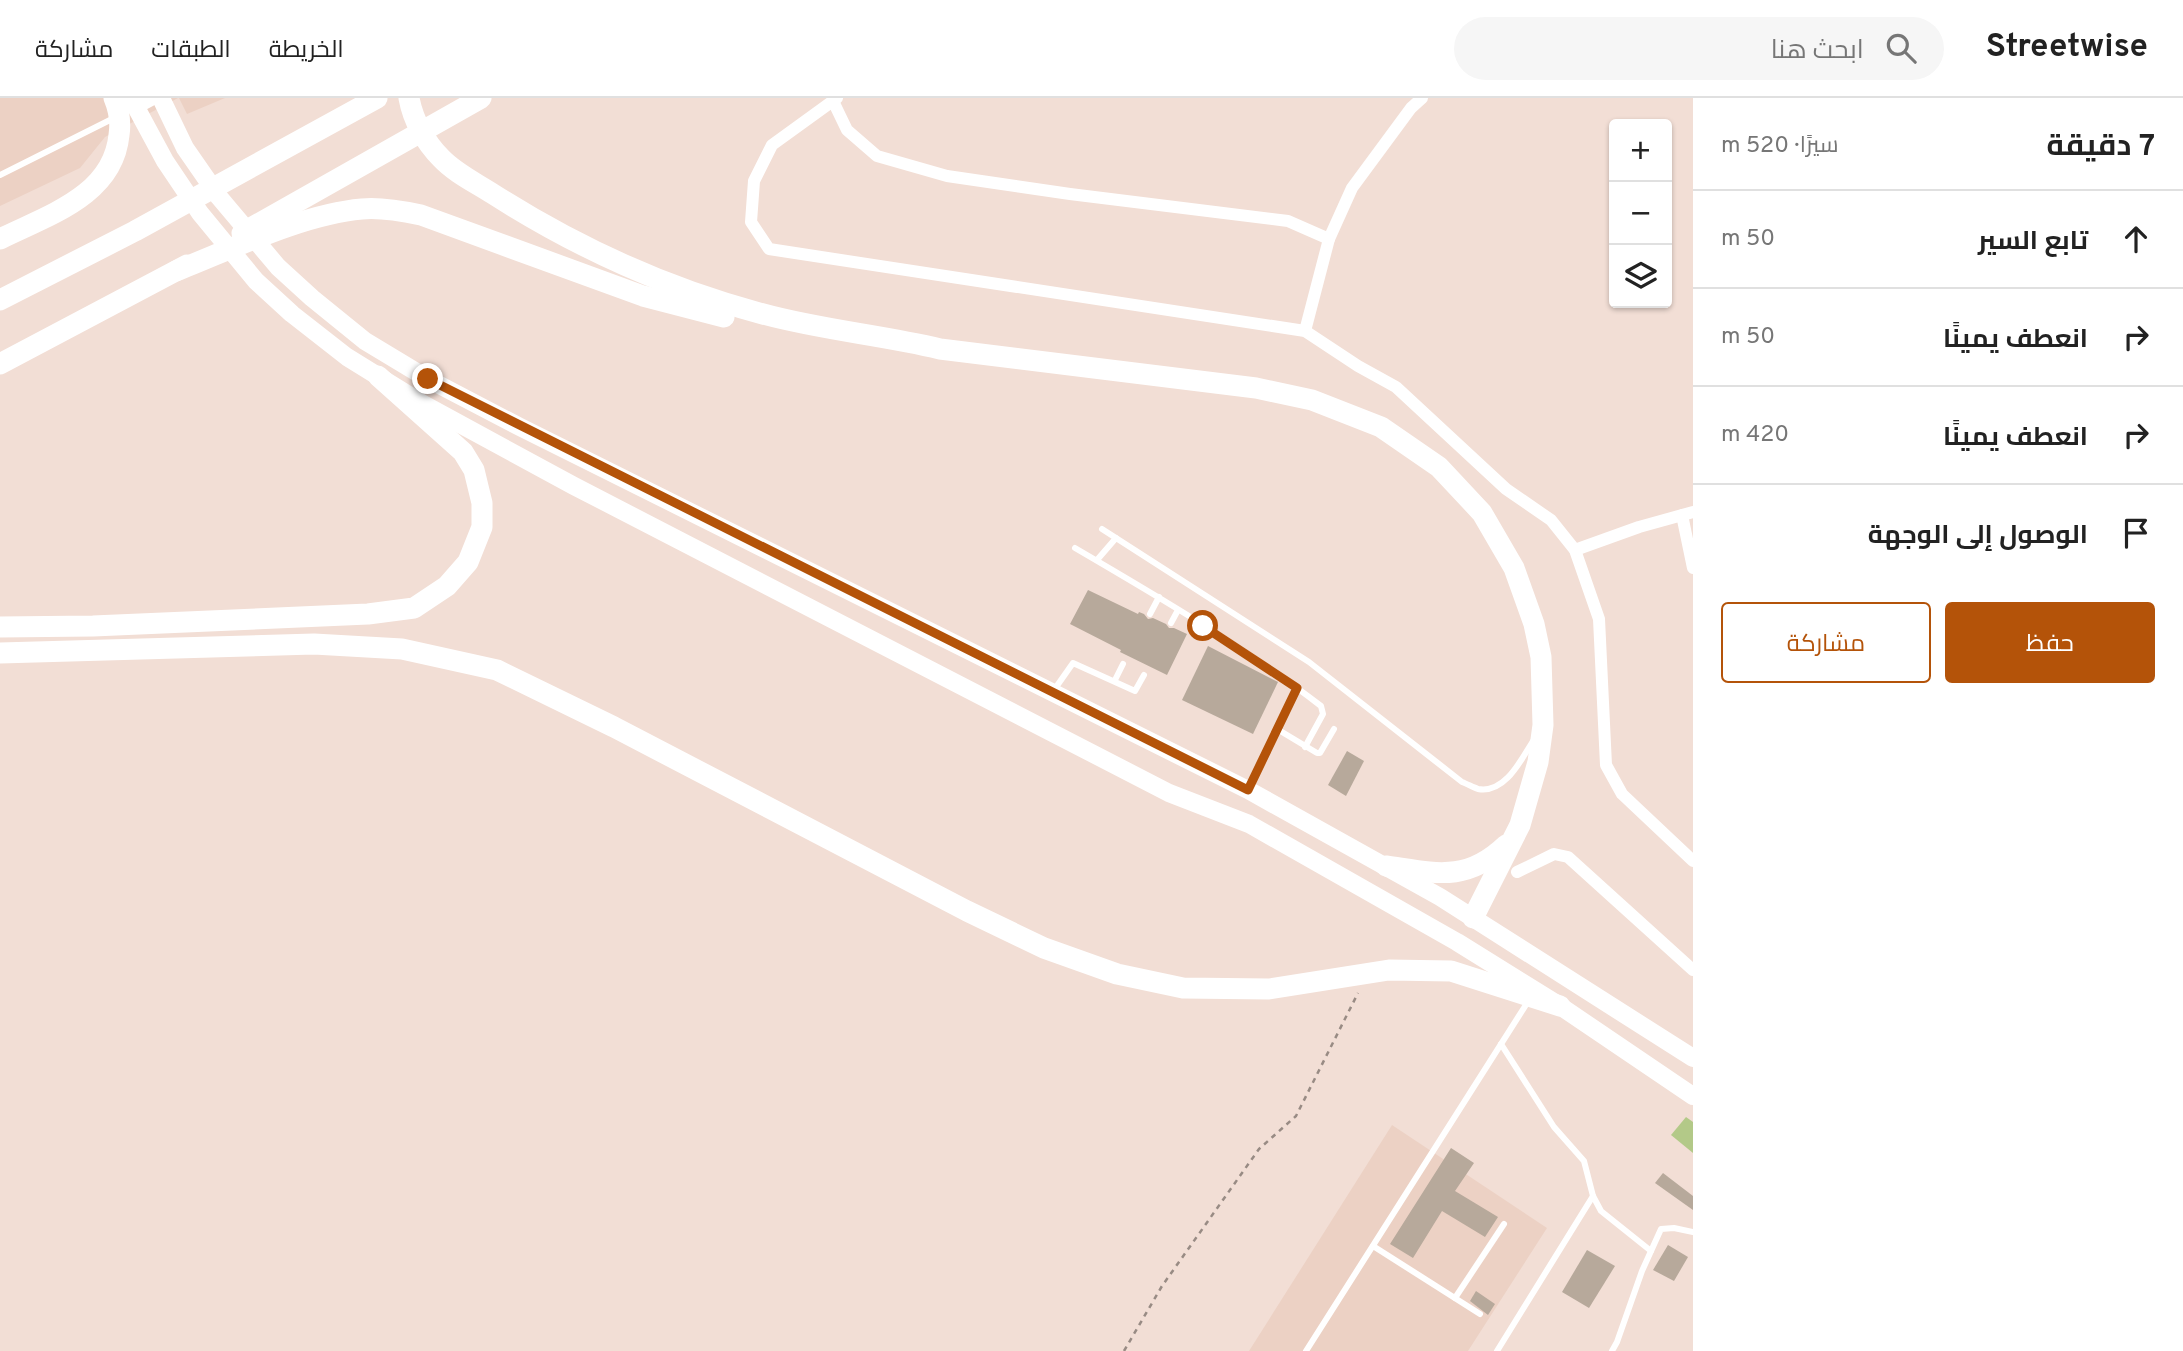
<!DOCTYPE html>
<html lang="ar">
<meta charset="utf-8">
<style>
body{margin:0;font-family:Overpass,Cairo,sans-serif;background:#f6f6f6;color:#222;direction:rtl}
.controls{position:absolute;right:21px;top:21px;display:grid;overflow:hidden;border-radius:7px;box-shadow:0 2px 5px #0004}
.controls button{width:63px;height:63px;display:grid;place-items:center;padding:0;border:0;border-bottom:2px solid #e0e0e0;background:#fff;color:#222;font:35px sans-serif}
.stop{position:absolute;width:21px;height:21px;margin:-16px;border:5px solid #b45309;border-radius:50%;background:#fff}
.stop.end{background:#b45309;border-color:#fff;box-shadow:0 2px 7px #0008}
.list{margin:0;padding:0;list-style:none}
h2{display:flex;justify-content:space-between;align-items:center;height:91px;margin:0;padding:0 28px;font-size:30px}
h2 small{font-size:23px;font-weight:400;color:#767676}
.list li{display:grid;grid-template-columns:46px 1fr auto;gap:21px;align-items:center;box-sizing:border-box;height:98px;padding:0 28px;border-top:2px solid #e0e0e0}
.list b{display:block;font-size:26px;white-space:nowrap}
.list em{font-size:23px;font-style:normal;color:#767676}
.actions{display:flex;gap:14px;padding:21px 28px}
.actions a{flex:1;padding:16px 0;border:2px solid #b45309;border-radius:7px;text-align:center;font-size:24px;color:#b45309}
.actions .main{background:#b45309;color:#fff}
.icon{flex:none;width:38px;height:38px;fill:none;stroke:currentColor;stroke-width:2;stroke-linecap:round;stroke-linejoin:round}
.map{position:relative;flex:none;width:1693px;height:1253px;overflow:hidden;direction:ltr}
header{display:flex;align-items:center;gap:42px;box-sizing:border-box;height:98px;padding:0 35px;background:#fff;border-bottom:2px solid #e0e0e0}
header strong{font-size:33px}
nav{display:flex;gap:38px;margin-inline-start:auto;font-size:24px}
.search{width:490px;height:63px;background:#f6f6f6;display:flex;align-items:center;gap:18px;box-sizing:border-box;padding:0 24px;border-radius:38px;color:#767676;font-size:26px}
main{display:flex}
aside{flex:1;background:#fff}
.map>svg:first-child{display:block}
</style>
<header>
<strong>Streetwise</strong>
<div class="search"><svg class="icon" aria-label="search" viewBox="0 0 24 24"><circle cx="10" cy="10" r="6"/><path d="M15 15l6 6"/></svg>ابحث هنا</div>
<nav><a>الخريطة</a><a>الطبقات</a><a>مشاركة</a></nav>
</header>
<main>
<aside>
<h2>7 دقيقة<small>سيرًا · 520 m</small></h2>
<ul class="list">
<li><svg class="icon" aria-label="ahead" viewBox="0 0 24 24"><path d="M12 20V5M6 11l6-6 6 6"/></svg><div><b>تابع السير</b></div><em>50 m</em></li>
<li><svg class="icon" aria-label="right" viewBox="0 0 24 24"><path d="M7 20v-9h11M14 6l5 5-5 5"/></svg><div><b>انعطف يمينًا</b></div><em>50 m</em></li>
<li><svg class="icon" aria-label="right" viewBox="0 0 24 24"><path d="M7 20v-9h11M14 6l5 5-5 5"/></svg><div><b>انعطف يمينًا</b></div><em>420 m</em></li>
<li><svg class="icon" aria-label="arrive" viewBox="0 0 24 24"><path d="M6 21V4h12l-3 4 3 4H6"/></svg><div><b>الوصول إلى الوجهة</b></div></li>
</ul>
<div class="actions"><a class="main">حفظ</a><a>مشاركة</a></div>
</aside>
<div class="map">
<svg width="1693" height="1253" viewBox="0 0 1693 1253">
<rect width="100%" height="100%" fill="#f2ded5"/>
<g fill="#ecd1c4">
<path d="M0 0H178L105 39 80 70 0 108Z"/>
<path d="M179 0H225L187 16Z"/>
<path d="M1392 1027 1547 1130 1468 1253H1249Z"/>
</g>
<path fill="#b3c988" d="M1686 1019 1693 1024V1055L1671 1037Z"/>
<g fill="#b7a99b">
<path d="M1088 492 1138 516 1139 514 1144 516 1148 521 1153 520 1166 526 1169 530H1174L1187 536 1167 577 1120 554 1121 552 1070 526Z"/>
<path d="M1208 548 1278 584 1253 636 1182 602Z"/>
<path d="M1347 653 1364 663 1346 698 1328 687Z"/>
<path d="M1451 1050 1474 1065 1455 1093 1498 1119 1485 1139 1442 1113 1413 1160 1390 1146Z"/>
<path d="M1663 1075 1693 1098V1112L1655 1085Z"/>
<path d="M1668 1147 1688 1159 1674 1183 1653 1172Z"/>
<path d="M1587 1152 1615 1168 1589 1210 1562 1194Z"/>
<path d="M1476 1193 1495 1206 1488 1217 1470 1203Z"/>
</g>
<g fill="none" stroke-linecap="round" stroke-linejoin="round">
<path stroke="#988b84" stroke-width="2.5" stroke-dasharray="5 5" stroke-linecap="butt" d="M1124 1253 1162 1188 1259 1051 1296 1018 1358 895"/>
<g stroke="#fff" stroke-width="6">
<path d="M0 77 116 19"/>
<path d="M1102 431 1309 564 1462 684C1467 686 1473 689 1478 691 1505 696 1521 662 1533 643"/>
<path d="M1075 450C1159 499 1244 549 1321 608L1323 616 1305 649"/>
<path d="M1097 462 1116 440"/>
<path d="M1150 516 1159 499"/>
<path d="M1171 525 1178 512"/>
<path d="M1115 582 1123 566"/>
<path d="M1054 592 1073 565 1135 593 1144 577"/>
<path d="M1277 631 1317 655H1320L1334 631"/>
<path d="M1249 690 1297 590"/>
<path d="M1501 946 1554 1029 1584 1063 1593 1098 1601 1113 1651 1153"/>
<path d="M1373 1148 1480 1216"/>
<path d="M1455 1200 1504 1126"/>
<path d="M1306 1253 1529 902"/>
<path d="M1497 1253 1593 1098"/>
<path d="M1612 1253 1617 1244 1642 1173 1661 1131 1674 1130 1693 1134"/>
</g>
<g stroke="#fff" stroke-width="12">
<path d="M837 0 772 47 754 83 751 124 769 151 1305 233 1358 268 1396 289 1506 391 1551 422 1575 452 1599 521 1606 667 1622 696 1693 763"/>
<path d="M833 3 847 32 877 58 947 78 1070 96 1288 123 1329 141"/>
<path d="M1305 233 1329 141 1352 90 1411 10 1422 0"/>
<path d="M1682 417 1693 470"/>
<path d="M1575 452 1639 429 1693 414"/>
<path d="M1517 774 1554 756 1568 759 1693 872"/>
</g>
<path stroke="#fff" stroke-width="16" d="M136 8 151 0"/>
<g stroke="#fff" stroke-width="18">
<path d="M131 0 165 63 200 115 256 183 292 216 347 259 423 306 574 388 1169 695 1249 726 1457 844 1560 908 1693 998"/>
<path d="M161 0 185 50 219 99 278 169 312 200 365 243 428 281 520 329 1248 692 1440 799 1693 960"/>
</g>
<g stroke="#fff" stroke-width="21">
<path d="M409 0C413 22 425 44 441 60 455 75 476 85 493 96 576 149 669 191 763 216 821 232 882 237 940 251L1256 290 1312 302 1381 329 1439 369 1482 415 1514 470 1534 526 1541 559 1543 627 1538 664 1520 727 1473 820"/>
<path d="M242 135 481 0"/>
<path d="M0 141C48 117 113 98 119 37 121 24 119 12 114 0"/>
<path d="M176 173C232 151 303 116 362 111 381 109 402 113 421 117L643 198 724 219"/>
<path d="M0 202 135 133 377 0"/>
<path d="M0 266 187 167"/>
<path d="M0 529 93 528 368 516 414 510 447 488 468 464 482 429V405L474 372 463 354 378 278"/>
<path d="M0 555 314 546 402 551 497 572 614 629 967 813 1044 850 1117 876 1183 890 1269 891 1389 872 1451 873 1560 908"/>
<path d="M1386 768C1435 775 1466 785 1506 747"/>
</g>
</g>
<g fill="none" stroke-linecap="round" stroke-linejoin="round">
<path stroke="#b45309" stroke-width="9" d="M428 281 1248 692 1297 590 1203 528"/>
</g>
</svg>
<div class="controls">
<button>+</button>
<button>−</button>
<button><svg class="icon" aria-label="layers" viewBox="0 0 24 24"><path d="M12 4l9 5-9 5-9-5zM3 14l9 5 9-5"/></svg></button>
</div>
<div class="stop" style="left:1203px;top:528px"></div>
<div class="stop end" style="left:428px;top:281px"></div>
</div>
</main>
